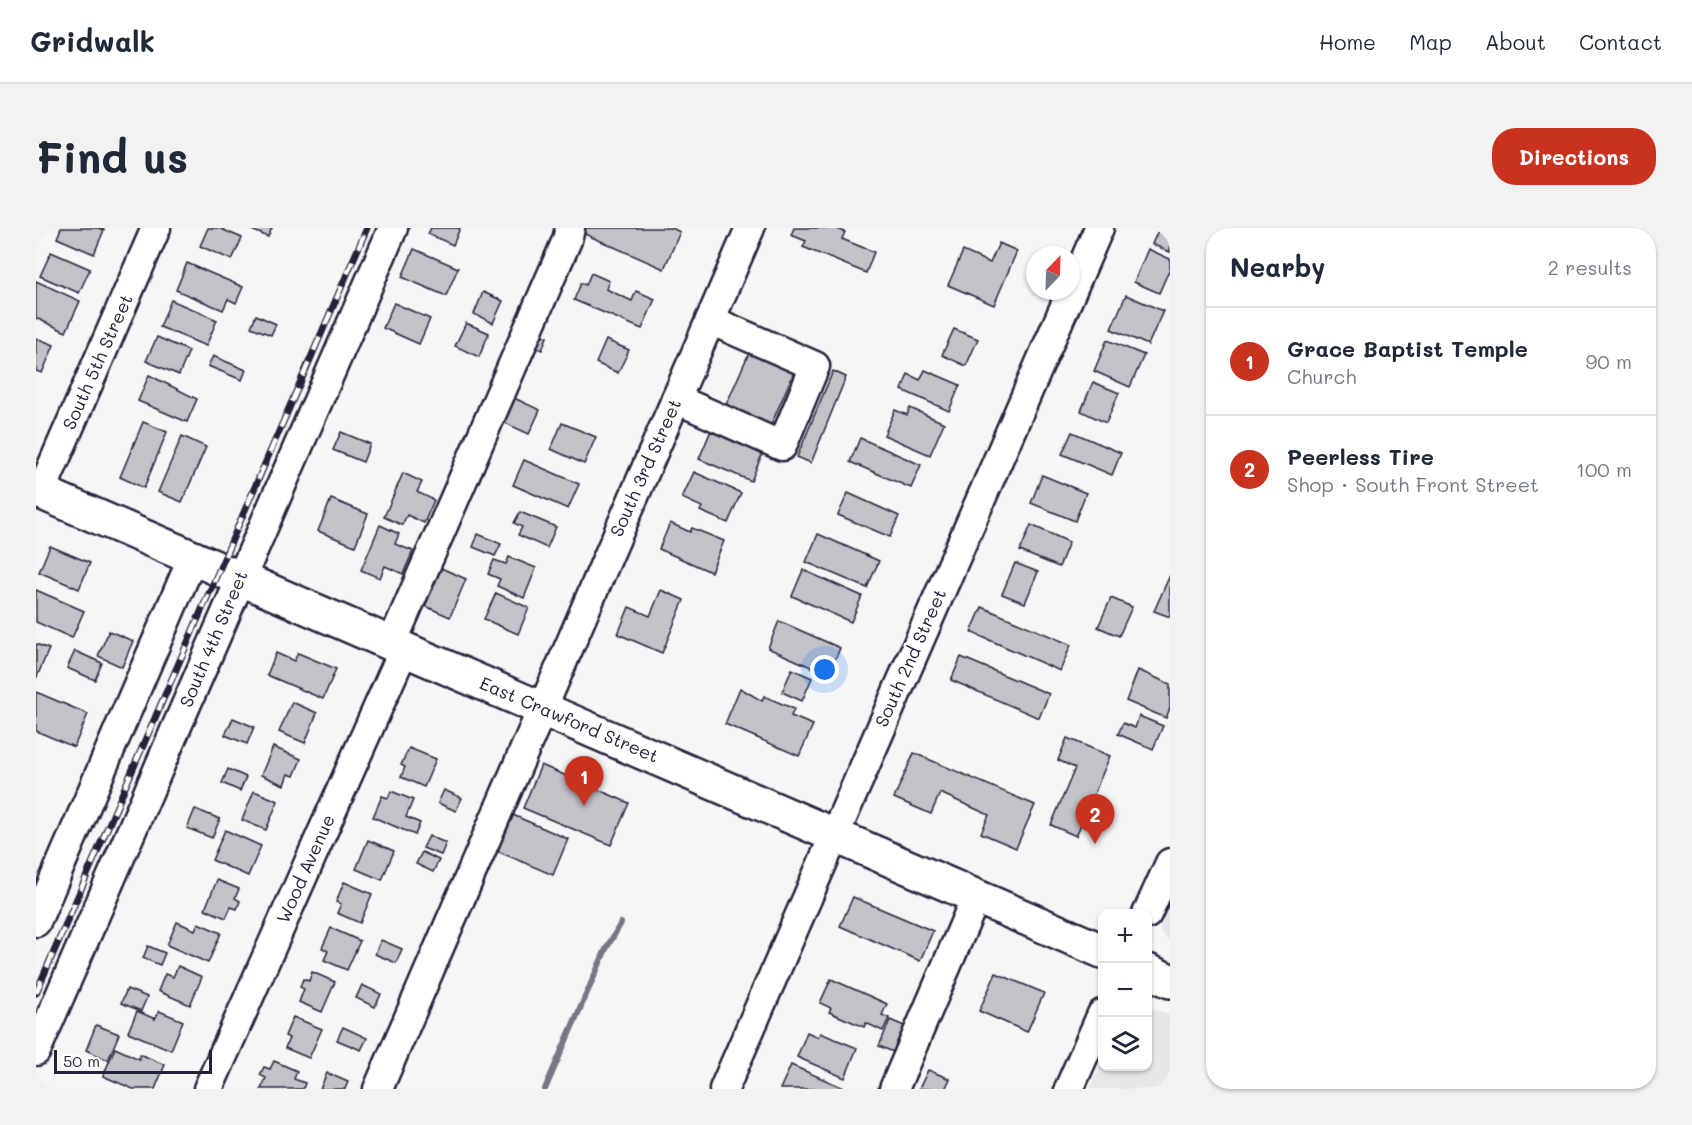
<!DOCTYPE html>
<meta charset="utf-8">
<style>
body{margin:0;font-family:Mali,sans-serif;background:#f2f2f3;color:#1f2937}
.controls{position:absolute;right:18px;bottom:18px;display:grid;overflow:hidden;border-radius:12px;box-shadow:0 2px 4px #0004}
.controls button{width:54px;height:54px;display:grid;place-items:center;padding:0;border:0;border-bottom:2px solid #e0e1e3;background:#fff;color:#1f2937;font:30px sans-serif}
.compass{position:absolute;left:990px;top:18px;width:54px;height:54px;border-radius:50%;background:#fff;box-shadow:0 2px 4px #0004;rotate:23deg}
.scale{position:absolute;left:18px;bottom:15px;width:158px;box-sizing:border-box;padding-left:6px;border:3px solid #22223b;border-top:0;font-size:16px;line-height:21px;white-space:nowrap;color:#22223b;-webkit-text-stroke:4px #fff;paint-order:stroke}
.you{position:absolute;left:789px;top:442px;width:21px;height:21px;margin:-15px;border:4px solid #fff;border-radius:50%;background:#1a73e8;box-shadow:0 0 0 9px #1a73e833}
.badge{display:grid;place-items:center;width:39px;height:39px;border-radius:50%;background:#c8321e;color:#fff;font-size:20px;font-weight:700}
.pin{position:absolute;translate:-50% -50px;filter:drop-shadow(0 2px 3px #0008)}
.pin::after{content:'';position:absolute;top:32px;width:21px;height:18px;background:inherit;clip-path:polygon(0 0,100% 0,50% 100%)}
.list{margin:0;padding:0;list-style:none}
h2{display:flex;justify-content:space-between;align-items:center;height:78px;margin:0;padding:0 24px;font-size:26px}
h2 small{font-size:20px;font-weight:400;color:#747a83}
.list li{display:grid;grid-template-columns:39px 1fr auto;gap:18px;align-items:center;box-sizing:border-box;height:108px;padding:0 24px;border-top:2px solid #e0e1e3}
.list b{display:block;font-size:22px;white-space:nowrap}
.list p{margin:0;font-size:20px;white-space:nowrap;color:#747a83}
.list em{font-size:20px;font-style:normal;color:#747a83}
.icon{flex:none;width:33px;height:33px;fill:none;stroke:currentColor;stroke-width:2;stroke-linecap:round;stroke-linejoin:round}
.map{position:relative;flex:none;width:1134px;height:861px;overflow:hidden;border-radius:24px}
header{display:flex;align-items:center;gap:36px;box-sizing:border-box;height:84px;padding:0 30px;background:#fff;border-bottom:2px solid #e0e1e3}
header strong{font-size:28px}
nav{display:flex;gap:33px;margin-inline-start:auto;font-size:21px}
.intro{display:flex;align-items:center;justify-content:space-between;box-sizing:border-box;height:144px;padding:0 36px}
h1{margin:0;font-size:42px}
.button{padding:15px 27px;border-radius:24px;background:#c8321e;color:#fff;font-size:21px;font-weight:700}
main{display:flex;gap:36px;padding:0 36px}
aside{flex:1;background:#fff;border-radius:24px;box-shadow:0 2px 4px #0004}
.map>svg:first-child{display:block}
</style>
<header>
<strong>Gridwalk</strong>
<nav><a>Home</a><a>Map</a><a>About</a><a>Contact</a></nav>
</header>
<div class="intro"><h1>Find us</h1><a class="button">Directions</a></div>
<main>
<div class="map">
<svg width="1134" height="861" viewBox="0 0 1134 861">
<rect width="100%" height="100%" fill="#f6f6f7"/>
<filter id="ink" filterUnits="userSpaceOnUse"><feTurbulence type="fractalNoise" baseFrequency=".0167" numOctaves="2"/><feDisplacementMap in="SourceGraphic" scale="12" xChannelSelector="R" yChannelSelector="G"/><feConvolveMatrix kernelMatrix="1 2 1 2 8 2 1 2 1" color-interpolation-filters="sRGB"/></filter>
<g filter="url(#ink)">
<g fill="#e6e6e9">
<path d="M1134 666V714L1124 704 1125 687Z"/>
<path d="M1112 779 1134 787V861H1054L1066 833V838H1112Z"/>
</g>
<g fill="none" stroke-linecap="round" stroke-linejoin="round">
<path stroke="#767685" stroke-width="6" d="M509 861 570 721 585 695"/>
</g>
<g fill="#c2c2c9" stroke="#22223b" stroke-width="1.5">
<path d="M25 0H63L68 2 58 26 21 10Z"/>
<path d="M172 0H183L206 10 196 32 164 18Z"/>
<path d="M211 0H236L232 9Z"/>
<path d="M395 0H424L417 17 392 6Z"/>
<path d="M543 0H636L644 4 628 41 542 3Z"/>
<path d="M758 0H799L809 4 806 11 838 24 830 45 767 19 770 13 755 7Z"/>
<path d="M1123 0H1134V24L1116 16Z"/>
<path d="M963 15 981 23 958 77 912 57 927 23 954 35Z"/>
<path d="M378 21 422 40 410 68 366 49Z"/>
<path d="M1112 21 1134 31V40L1123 65 1098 54Z"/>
<path d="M15 24 54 41 43 65 4 48Z"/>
<path d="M151 35 207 59 200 75 192 71 187 82 140 62Z"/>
<path d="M555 45 573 53 570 61 596 73 600 63 619 71 606 101 538 72 545 55 550 57Z"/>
<path d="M0 53 44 73 30 104 0 90Z"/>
<path d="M447 64 467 73 457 95 438 86Z"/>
<path d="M1090 67 1127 83 1112 117 1075 101Z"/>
<path d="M135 72 181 92 170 118 124 99Z"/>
<path d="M358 75 394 91 383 116 347 100Z"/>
<path d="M220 87 240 96 235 107 215 99Z"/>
<path d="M430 95 453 105 443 129 419 118Z"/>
<path d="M918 101 942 111 930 138 906 127Z"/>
<path d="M494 102 511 109 506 122 488 115Z"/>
<path d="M121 109 153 123 143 147 110 133Z"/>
<path d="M0 110 18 117 6 145 0 143Z"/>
<path d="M570 112 593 122 582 145 560 135Z"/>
<path d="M1071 112 1108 127 1094 159 1058 143Z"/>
<path d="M716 118 761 137 731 206 686 186Z"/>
<path d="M177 128 210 142 206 152 172 138Z"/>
<path d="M889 142 924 157 913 183 866 162 872 146 884 152Z"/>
<path d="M797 143 810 149 775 235 761 229Z"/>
<path d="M113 147 161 171 151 194 102 173Z"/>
<path d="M1057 154 1083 165 1070 195 1045 183Z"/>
<path d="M478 170 504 182 493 206 467 194Z"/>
<path d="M874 180 908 195 894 227 848 207 859 182 871 187Z"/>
<path d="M107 194 131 204 108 260 84 249Z"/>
<path d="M526 195 560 209 548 236 515 221Z"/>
<path d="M676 200 728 222 715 253 663 231Z"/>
<path d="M305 204 334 216 327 234 297 222Z"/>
<path d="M1036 204 1085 225 1076 247 1026 226Z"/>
<path d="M146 208 170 219 146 274 122 264Z"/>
<path d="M824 210 885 237 875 260 814 234Z"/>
<path d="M488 232 543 256 532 281 477 257Z"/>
<path d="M658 244 705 265 692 295 664 283 666 279 646 270Z"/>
<path d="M367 245 386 254 381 264 398 272 388 295 371 287 366 297 348 289Z"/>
<path d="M1006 247 1050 265 1039 293 995 275Z"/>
<path d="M812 265 863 288 854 309 802 287Z"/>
<path d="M295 271 332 286 319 318 282 303Z"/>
<path d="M484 284 520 299 511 320 482 307 486 299 478 295Z"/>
<path d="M634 295 654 304 656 300 688 313 675 344 623 321Z"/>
<path d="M344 297 363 306 359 316 377 323 367 346 349 338 344 350 325 342Z"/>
<path d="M995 297 1033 314 1023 339 984 323Z"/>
<path d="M442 306 465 316 459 328 437 319Z"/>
<path d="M782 306 843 333 831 360 770 334Z"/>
<path d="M14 318 54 335 43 361 3 344Z"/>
<path d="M473 329 500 340 488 370 461 358 464 351 452 346 458 332 470 336Z"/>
<path d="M979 335 1002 344 989 375 966 366Z"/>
<path d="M405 340 430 351 414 389 389 378Z"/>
<path d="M767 342 826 368 815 394 756 368Z"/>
<path d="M1134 347V389L1118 383Z"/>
<path d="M0 362 48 383 36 410 0 394Z"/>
<path d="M625 362 648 372 626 425 582 406 593 379 614 388Z"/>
<path d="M460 365 493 380 482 406 448 391Z"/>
<path d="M1075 370 1096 379 1083 408 1062 399Z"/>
<path d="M946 379 1035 417 1024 443 935 404Z"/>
<path d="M743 393 804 420 793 447 732 420Z"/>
<path d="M73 403 97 413 86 439 62 428Z"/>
<path d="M0 416 13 421 0 451Z"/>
<path d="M39 423 66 435 59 452 31 440Z"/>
<path d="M240 425 258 433 262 425 300 441 287 471 231 447Z"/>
<path d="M925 429 1013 466 1003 490 915 452Z"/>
<path d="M756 441 776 450 766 473 746 464Z"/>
<path d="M1102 442 1134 456V480L1130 490 1090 473Z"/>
<path d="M704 460 726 473 728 468 758 481 755 488 777 497 763 528 689 496Z"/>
<path d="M0 464 52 486 38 519 0 503Z"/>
<path d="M256 474 281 485 269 515 243 504Z"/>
<path d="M1103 488 1127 498 1117 521 1082 506 1087 495 1099 500Z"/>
<path d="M197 490 218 499 211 516 189 507Z"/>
<path d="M1031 510 1074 528 1040 608 1015 597 1039 540 1022 532Z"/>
<path d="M237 519 265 531 258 548 252 546 248 557 225 547Z"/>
<path d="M373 520 400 531 388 559 365 549 369 539 365 537Z"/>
<path d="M878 525 999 577 980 620 945 605 953 587 904 565 895 586 858 570Z"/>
<path d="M505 537 593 575 575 617 487 580Z"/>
<path d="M192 541 210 549 204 563 186 555Z"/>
<path d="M408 562 426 570 420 583 402 575Z"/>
<path d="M218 563 242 573 230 602 206 592Z"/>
<path d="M355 563 377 572 370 589 384 595 379 607 337 589 346 568 352 570Z"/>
<path d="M159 581 184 591 176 610 151 600Z"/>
<path d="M470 584 532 611 517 647 454 620Z"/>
<path d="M189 602 225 618 212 648 176 632Z"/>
<path d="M393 608 410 615 405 627 387 620Z"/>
<path d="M332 612 358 623 346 652 320 641Z"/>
<path d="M386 624 403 632 397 644 380 636Z"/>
<path d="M181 652 203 661 199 670 204 673 201 681 195 679 190 690 169 681Z"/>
<path d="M308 654 336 666 324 695 301 685 305 676 300 674Z"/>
<path d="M817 669 897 703 884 733 804 698Z"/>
<path d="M141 694 159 702 162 695 185 705 172 735 131 717Z"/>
<path d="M295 700 324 713 311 742 288 732 292 723 286 720Z"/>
<path d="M345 712 366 721 360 735 339 726Z"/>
<path d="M112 718 129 725 124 737 107 730Z"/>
<path d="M142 738 166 749 154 777 122 763 129 746 137 749Z"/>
<path d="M276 744 299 754 286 784 263 774 268 761 264 759 267 751 273 753Z"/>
<path d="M960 745 1008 765 991 804 943 783Z"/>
<path d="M795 751 851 776 846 787 853 790 847 803 830 795 828 799 793 784 795 780 784 775Z"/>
<path d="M326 757 345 766 339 779 320 770Z"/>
<path d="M91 761 111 769 105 783 85 775Z"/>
<path d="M101 783 119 791 123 783 147 793 135 822 92 804Z"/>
<path d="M257 789 286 801 273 830 249 820 253 810 249 808Z"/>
<path d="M854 792 873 800 862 826 843 818Z"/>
<path d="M60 797 83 806 72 832 50 822Z"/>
<path d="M307 799 331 810 325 822 301 812Z"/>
<path d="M771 804 782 809 784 805 821 820 809 850 761 829Z"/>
<path d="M79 820 103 831 104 826 129 837 119 861H97L67 848Z"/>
<path d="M238 833 261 843 258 851 269 855 267 861H225L230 850 224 847 228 839 234 841Z"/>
<path d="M755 837 808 860V861H744Z"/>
<path d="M892 842 914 851 909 861H883Z"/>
<path d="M291 845 312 854 309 861H284Z"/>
</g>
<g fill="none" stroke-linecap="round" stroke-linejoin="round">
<g stroke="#22223b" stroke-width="33">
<g id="minor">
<path d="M640 171 746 218 779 138 674 92"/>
<path d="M0 266 5 264 120 0"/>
<path d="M356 415 531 12 534 0"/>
<path d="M1111 686 1134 635"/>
<path d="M0 694 157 329"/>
<path d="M0 823 357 0"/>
<path d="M172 861 368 421"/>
<path d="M342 861 714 0"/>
<path d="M688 861 1063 0"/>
<path d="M858 861 940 669"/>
<path d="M1033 861 1066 786"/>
</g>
</g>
<g stroke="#22223b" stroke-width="38">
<g id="major">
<path d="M0 262 1066 723"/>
<path d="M1112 743 1134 753"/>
</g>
</g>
<use href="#minor" stroke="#fff" stroke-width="28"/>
<use href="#major" stroke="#fff" stroke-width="33"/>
<g stroke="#22223b" stroke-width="7">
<path id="rail" d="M0 765 331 0"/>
</g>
<use href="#rail" stroke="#fff" stroke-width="4.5" stroke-dasharray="14" stroke-linecap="butt"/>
</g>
</g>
<g text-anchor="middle" stroke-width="5" stroke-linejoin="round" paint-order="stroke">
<g font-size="18" fill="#22223b" stroke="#fff">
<text transform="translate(62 134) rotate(-66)" y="6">South 5th Street</text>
<text transform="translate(610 240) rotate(-66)" y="6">South 3rd Street</text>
<text transform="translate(178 411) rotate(-67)" y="6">South 4th Street</text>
<text transform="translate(875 430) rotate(-66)" y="6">South 2nd Street</text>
<text transform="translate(533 492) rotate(23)" y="6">East Crawford Street</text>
<text transform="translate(270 641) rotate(-66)" y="6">Wood Avenue</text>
</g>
</g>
</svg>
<div class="controls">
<button>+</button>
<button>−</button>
<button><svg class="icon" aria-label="layers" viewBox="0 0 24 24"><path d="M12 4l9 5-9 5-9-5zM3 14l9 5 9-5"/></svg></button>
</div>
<svg class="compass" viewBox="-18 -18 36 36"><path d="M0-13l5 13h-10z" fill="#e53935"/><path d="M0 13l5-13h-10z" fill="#747a83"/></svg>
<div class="scale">50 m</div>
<div class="you"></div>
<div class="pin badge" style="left:548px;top:578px">1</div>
<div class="pin badge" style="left:1059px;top:616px">2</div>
</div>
<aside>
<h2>Nearby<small>2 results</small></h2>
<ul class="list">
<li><span class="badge">1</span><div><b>Grace Baptist Temple</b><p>Church</p></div><em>90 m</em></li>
<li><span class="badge">2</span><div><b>Peerless Tire</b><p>Shop · South Front Street</p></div><em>100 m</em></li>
</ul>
</aside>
</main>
